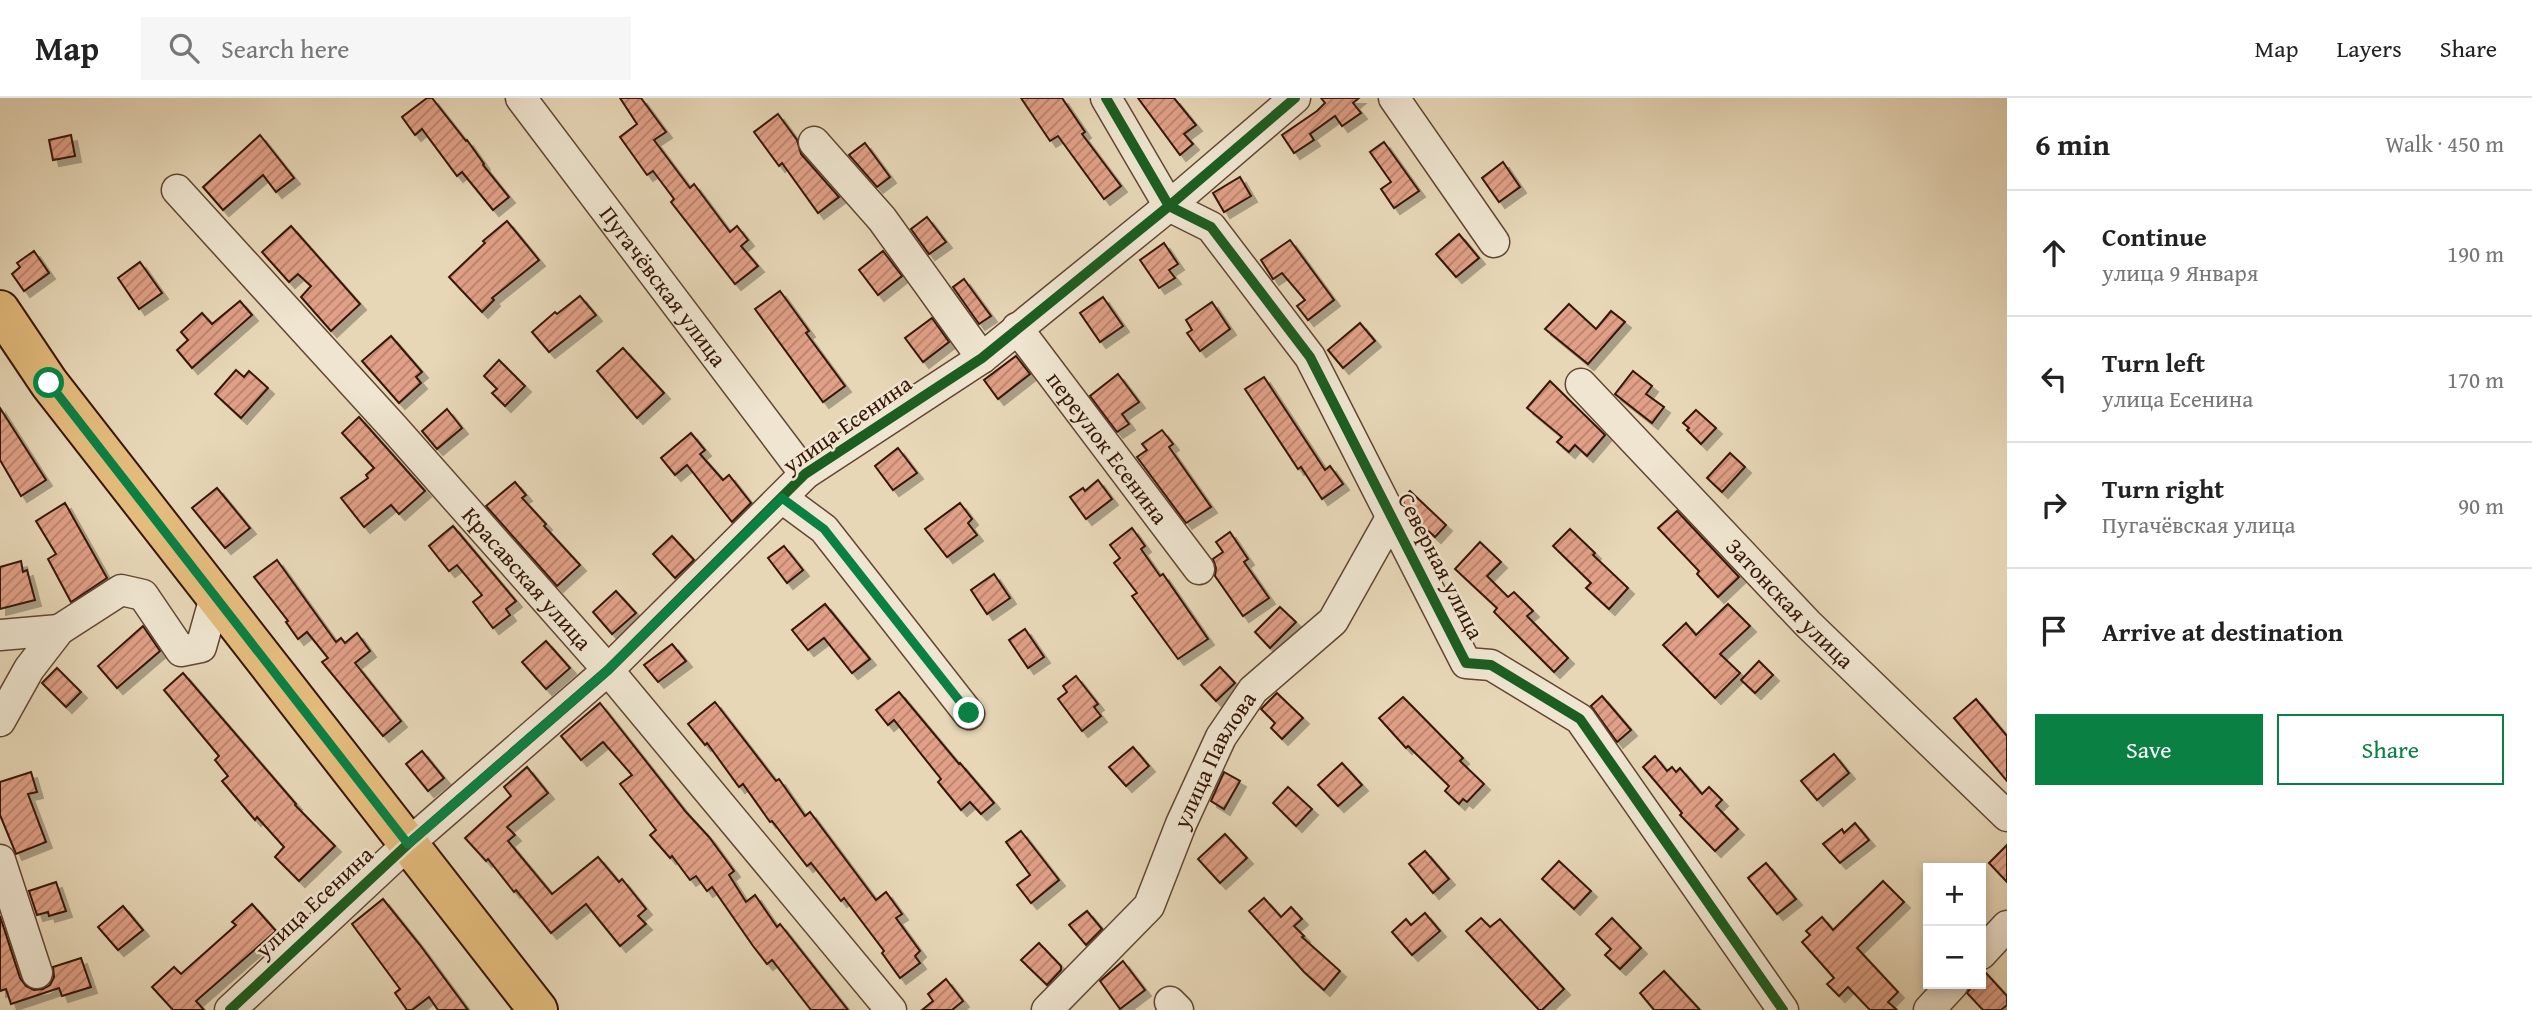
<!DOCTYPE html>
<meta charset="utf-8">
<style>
body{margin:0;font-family:"Gentium Book Plus",serif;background:#f6f6f6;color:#222}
.controls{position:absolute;right:21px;bottom:21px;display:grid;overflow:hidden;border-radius:0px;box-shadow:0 4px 10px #0003}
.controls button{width:63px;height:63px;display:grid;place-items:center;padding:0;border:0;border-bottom:2px solid #e0e0e0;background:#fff;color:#222;font:35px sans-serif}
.stop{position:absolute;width:21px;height:21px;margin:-16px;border:5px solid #0b8043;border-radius:50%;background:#fff}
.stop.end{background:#0b8043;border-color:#fff;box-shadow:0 2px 7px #0008}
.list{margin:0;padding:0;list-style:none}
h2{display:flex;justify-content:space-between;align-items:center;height:91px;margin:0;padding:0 28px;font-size:30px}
h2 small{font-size:23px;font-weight:400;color:#767676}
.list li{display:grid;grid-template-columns:46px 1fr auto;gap:21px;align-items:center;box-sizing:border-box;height:126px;padding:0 28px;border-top:2px solid #e0e0e0}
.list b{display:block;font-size:26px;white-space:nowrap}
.list p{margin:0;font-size:23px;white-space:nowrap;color:#767676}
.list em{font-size:23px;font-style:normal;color:#767676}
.actions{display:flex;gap:14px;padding:21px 28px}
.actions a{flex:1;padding:16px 0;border:2px solid #0b8043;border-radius:0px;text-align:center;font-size:24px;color:#0b8043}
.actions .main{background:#0b8043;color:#fff}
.icon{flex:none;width:38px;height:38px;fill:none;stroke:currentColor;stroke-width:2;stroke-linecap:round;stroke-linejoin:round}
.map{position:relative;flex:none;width:2007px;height:912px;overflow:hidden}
header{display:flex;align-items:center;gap:42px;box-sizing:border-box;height:98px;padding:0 35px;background:#fff;border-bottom:2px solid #e0e0e0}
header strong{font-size:33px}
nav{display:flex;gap:38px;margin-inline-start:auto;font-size:24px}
.search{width:490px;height:63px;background:#f6f6f6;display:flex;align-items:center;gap:18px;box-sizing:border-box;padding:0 24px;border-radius:0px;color:#767676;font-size:26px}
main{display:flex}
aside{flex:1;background:#fff}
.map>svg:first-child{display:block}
</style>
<header>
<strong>Map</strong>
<div class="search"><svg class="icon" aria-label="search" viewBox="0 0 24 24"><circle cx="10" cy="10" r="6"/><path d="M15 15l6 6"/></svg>Search here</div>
<nav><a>Map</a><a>Layers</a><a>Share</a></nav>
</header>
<main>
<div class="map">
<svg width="2007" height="912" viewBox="0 0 2007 912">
<defs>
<pattern id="building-hatch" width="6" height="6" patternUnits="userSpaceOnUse" patternTransform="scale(1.75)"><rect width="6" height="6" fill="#e1a087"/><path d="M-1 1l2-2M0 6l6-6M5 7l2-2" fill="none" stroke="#b7816c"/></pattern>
<filter id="shadow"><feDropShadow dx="6" dy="6" stdDeviation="0" flood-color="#0004"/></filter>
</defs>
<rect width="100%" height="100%" fill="#e7d7b7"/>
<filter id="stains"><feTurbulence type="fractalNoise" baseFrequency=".00286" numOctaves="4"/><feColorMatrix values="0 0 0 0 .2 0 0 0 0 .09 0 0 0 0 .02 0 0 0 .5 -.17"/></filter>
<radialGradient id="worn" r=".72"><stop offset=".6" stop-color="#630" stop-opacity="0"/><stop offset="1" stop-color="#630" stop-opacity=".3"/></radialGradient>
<g fill="url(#building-hatch)" stroke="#361607" stroke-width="2" filter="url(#shadow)">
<path d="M427 0H432L466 43 467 42 484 66 483 67 509 99 493 112 462 74 457 78 422 31 415 37 402 19Z"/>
<path d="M620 0H641L666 34 654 42 690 90 694 86 730 134 737 128 748 142 741 148 758 168 735 186 671 104 674 101 653 73 647 77 620 39 637 26Z"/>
<path d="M1021 0H1062L1085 34 1082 36 1121 88 1104 101 1058 38 1050 43Z"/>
<path d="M1138 0H1174L1196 27 1184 36 1193 46 1180 57Z"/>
<path d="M1321 0H1359L1353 5 1361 15 1342 28 1335 18 1310 36 1314 42 1294 55 1282 37 1317 13 1325 5Z"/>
<path d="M778 16 797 42 801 56 839 99 818 115 782 65 779 68 754 34Z"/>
<path d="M71 37 75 58 53 62 49 42Z"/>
<path d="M260 37 294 80 276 94 263 77 223 112 203 89Z"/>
<path d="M1384 44 1419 93 1394 110 1381 91 1391 84 1370 54Z"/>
<path d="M865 45 890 79 877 89 849 57Z"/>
<path d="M1503 64 1520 89 1499 104 1482 80Z"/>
<path d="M1240 79 1251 98 1224 114 1213 95Z"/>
<path d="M927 119 946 144 929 156 911 131Z"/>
<path d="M507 123 539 162 492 200 494 202 482 214 449 179 485 145 483 143Z"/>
<path d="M291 128 360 206 331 233 301 199 311 188 298 176 289 184 262 154Z"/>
<path d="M1459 136 1479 160 1456 179 1436 156Z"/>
<path d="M1290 142 1334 202 1308 222 1297 208 1305 202 1282 175 1273 181 1261 162Z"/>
<path d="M1164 145 1178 166 1169 172 1175 180 1159 190 1140 162Z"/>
<path d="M34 153 49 175 24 193 12 176 20 169 17 165Z"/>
<path d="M883 153 902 178 878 197 859 172Z"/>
<path d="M140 164 162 195 139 211 118 180Z"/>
<path d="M964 181 991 218 979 226 953 189Z"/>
<path d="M780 193 809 233 806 235 845 288 823 304 755 211Z"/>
<path d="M580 198 596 217 549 254 532 234 555 214 557 216Z"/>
<path d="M1103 199 1123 228 1100 244 1080 215Z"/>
<path d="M240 203 252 217 192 270 177 252 188 242 181 234 202 215 212 226Z"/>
<path d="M1212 204 1230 231 1200 253 1187 235 1192 232 1186 222Z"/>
<path d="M1569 206 1596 231 1611 213 1625 224 1588 266 1545 231Z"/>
<path d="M932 220 949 244 923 264 905 240Z"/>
<path d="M1360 225 1375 243 1343 270 1328 252Z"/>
<path d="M391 238 422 274 416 279 421 285 399 305 362 263Z"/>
<path d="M623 250 664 295 637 320 597 273Z"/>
<path d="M1016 258 1030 276 998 301 984 282Z"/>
<path d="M499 262 525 288 505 308 492 295 497 291 484 278Z"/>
<path d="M236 272 244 279 249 273 268 290 241 320 215 296Z"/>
<path d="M1633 273 1652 288 1646 296 1664 309 1652 325 1615 296Z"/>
<path d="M1118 276 1139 304 1122 316 1129 326 1117 334 1090 298Z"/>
<path d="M1264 279 1325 372 1330 368 1343 386 1322 401 1301 369 1298 371 1245 291Z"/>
<path d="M1550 283 1605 337 1587 358 1575 347 1569 354 1557 344 1562 339 1527 310Z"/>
<path d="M0 310 46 382 21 398 0 362Z"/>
<path d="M447 311 462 330 437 351 422 333Z"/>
<path d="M1696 312 1716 330 1701 346 1687 332 1689 330 1683 325Z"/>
<path d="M359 319 425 393 399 416 391 407 364 429 341 400 368 380 366 377 374 370 342 335Z"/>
<path d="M1162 332 1173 346 1169 349 1211 409 1186 425 1137 359 1147 352 1142 346Z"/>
<path d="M691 335 705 352 700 356 723 382 729 377 751 405 732 424 687 367 675 377 661 360Z"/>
<path d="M898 350 917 375 893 392 875 368Z"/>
<path d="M1730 355 1745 369 1722 394 1707 380Z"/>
<path d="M1098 382 1112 401 1086 421 1070 399 1083 390 1085 393Z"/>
<path d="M515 384 526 397 522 400 546 426 544 428 580 467 557 488 486 408Z"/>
<path d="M217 390 250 430 225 450 192 410Z"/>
<path d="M1410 393 1446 427 1435 439 1409 415 1402 402Z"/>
<path d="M65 405 107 480 71 504 48 461 56 456 36 423Z"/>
<path d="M960 405 972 421 968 425 977 437 947 459 925 431Z"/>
<path d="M1677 413 1739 479 1718 499 1697 476 1699 473 1658 430Z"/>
<path d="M453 428 516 503 506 511 510 517 493 530 473 504 482 497 457 467 449 473 429 448Z"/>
<path d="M1132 430 1145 448 1141 451 1160 478 1163 476 1208 541 1178 561 1132 498 1137 495 1114 465 1120 460 1110 447Z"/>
<path d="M1570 431 1595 455 1593 457 1628 490 1609 511 1586 490 1591 485 1553 448Z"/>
<path d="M1230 434 1248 461 1244 464 1269 500 1243 518 1215 478 1216 470 1213 461 1223 454 1216 444Z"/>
<path d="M672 438 694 462 675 480 653 456Z"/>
<path d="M1480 444 1501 464 1487 478 1508 499 1514 494 1533 513 1527 518 1568 560 1554 574 1494 514 1497 510 1455 471Z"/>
<path d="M784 448 803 472 787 485 768 460Z"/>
<path d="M277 462 336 544 341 540 345 545 357 535 370 553 355 565 401 623 383 638 322 564 328 560 307 534 298 541 286 524 288 523 254 479Z"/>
<path d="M21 463 23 474 27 472 35 502 0 511V469Z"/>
<path d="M994 476 1010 500 987 516 971 492Z"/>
<path d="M616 493 636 515 612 536 593 514Z"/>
<path d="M825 506 870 561 852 575 824 540 808 552 792 532Z"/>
<path d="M1728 506 1750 528 1720 556 1740 575 1715 600 1663 547 1686 525 1696 537Z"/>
<path d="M1280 509 1296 524 1270 550 1255 534Z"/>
<path d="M143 528 160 553 117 590 98 568Z"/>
<path d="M1025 531 1044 559 1028 570 1009 542Z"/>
<path d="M546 543 570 570 546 591 522 564Z"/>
<path d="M672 546 686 563 658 584 644 567Z"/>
<path d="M1759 563 1773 577 1755 595 1741 582Z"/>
<path d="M1220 569 1235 585 1216 603 1201 587Z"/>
<path d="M57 570 81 594 66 609 42 585Z"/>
<path d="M183 575 296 706 295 707 335 748 299 783 275 759 284 749 257 719 255 722 222 683 228 678 215 662 219 658 164 592Z"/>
<path d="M1076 578 1098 606 1094 609 1101 618 1082 633 1058 601 1067 594 1063 588Z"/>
<path d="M899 594 959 666 960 665 994 705 981 716 970 704 961 712 938 684 941 681 894 622 888 627 876 612Z"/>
<path d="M1277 595 1303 620 1282 641 1271 630 1275 625 1261 611Z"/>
<path d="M1602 598 1631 632 1617 644 1591 608Z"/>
<path d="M1403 599 1463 660 1460 663 1484 686 1467 704 1463 701 1459 706 1445 693 1449 688 1408 648 1406 650 1379 620Z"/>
<path d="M1976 601 2007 638V683L1954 620Z"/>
<path d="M715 604 776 683 779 681 805 718 810 714 876 802 886 794 902 816 896 820 920 853 915 858 920 865 900 880 882 855 884 853 844 800 841 803 811 765 807 768 772 723 770 724 743 686 739 689 707 645 705 647 688 626Z"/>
<path d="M600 605 686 714 709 739 734 773 729 777 746 804 755 797 777 829 780 826 848 912H811L772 862 767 866 753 848 712 789 707 793 696 778 690 782 672 758 670 760 650 737 656 732 620 686 632 677 603 644 581 662 561 638Z"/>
<path d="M1133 649 1149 668 1126 688 1109 669Z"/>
<path d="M422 653 444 680 428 693 406 666Z"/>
<path d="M1834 656 1849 675 1817 702 1801 683Z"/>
<path d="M1655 658 1667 673 1672 669 1676 674 1680 670 1702 696 1709 689 1722 702 1716 708 1738 731 1715 753 1680 717 1682 715 1643 669Z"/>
<path d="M1342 665 1362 687 1338 708 1318 687Z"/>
<path d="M527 669 548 695 507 729 515 737 508 743 552 796 598 759 619 784 622 781 646 811 638 818 646 826 620 848 586 806 551 835 516 792 514 794 488 761 486 763 465 740 511 698 504 689Z"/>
<path d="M31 674 37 694 28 696 46 744 16 756 0 717V684Z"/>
<path d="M1224 674 1240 683 1224 711 1211 703Z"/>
<path d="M1288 689 1312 711 1296 728 1273 705Z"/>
<path d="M1855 725 1869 742 1840 765 1823 746 1842 731 1844 735Z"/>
<path d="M1021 733 1059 782 1031 805 1017 787 1030 777 1006 744Z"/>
<path d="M1225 736 1247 760 1220 785 1198 761Z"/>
<path d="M2007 747V784L1989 765Z"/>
<path d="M1425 753 1449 781 1433 795 1409 766Z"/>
<path d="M1559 763 1591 793 1574 811 1542 781Z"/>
<path d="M1766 765 1796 801 1777 816 1748 780Z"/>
<path d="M1883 783 1904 804 1857 850 1898 894 1888 904 1897 912H1870L1848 889 1839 898 1827 886 1834 880 1802 844 1810 837 1806 833 1822 819 1833 832Z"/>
<path d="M56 784 66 813 49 818 48 814 37 817 29 793Z"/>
<path d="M1264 800 1281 819 1291 809 1302 821 1294 828 1304 838 1302 839 1340 873 1324 892 1304 874 1249 813Z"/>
<path d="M383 801 420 847 468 912H438L429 899 412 912H407L395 895 400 891 352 826Z"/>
<path d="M252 806 276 833 196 903 204 912H173L152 889 174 869 181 876 236 827 232 824Z"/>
<path d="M123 808 143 832 118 852 98 829Z"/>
<path d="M1087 813 1102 831 1086 847 1069 827Z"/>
<path d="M1425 815 1440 833 1412 857 1392 834 1406 821 1411 827Z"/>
<path d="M0 818 20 880 26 888 34 892 43 891 50 887 54 879 53 869 81 860 91 889 62 898 59 890 11 906 6 891 0 893Z"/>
<path d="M1481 820 1490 829 1500 821 1564 891 1542 912H1539L1466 833Z"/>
<path d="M1612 820 1641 850 1620 871 1605 857 1611 851 1596 836Z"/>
<path d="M1039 845 1061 868V872L1047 887 1021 862Z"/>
<path d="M1123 863 1145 892 1120 911 1100 883Z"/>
<path d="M1664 873 1700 912H1654L1640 895Z"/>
<path d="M1986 875 2007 898V907L2001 912H1983L1967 895 1974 886H1981V879Z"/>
<path d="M946 881 963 903 952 912H922L933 903 928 896Z"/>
</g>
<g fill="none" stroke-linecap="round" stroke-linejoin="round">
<g stroke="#624633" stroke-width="33">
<g id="minor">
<path id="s1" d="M521 0 805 376"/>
<path d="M1106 0 1169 108 1211 129 1310 259 1466 565 1491 567 1580 621 1783 912"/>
<path d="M1394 0 1494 144"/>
<path d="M814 44 882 121 982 260"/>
<path id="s2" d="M177 92 394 330 608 572 891 912"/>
<path id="s3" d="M1017 230 1199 471"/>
<path id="s4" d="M1581 286 1808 526 2007 718"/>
<path d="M782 400 824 431 969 616"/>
<path d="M0 537 59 532"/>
<path d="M0 623 29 571 59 532 121 492 143 497 181 553 201 549 215 499"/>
<path d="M0 762 37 875"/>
<path d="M1981 856 2007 828"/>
<path d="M1170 904 1178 912"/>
<path d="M230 912 408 746 608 572 805 376 982 260 1169 108 1295 0"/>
<path id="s5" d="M1047 912 1149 808 1181 726 1221 639 1253 592 1333 523 1392 418"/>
<path d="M1929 912 1953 886"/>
</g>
</g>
<g stroke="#361607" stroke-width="42">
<path id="major" d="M0 212 49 285 538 912"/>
</g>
<use href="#minor" stroke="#efe5d0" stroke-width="30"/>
<use href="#major" stroke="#e4bc7c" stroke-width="38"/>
<g stroke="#efe5d0" stroke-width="15">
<g id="cycleway">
<path d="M1106 0 1169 108 1211 129 1310 259 1466 565 1491 567 1580 621 1783 912"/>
<path d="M230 912 408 746 608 572 805 376 982 260 1169 108 1295 0"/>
</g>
</g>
<use href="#cycleway" stroke="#1b5e20" stroke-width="10"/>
</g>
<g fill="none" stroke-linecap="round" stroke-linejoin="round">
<path stroke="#0b8043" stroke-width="9" d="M49 285 408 746 608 572 782 400 824 431 969 615"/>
</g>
<g text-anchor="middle" stroke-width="5" stroke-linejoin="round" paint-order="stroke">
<g font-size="23" fill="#361607" stroke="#efe5d0">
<text dy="8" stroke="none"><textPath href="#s1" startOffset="236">Пугачёвская улица</textPath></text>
<text transform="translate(847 326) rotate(-35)" y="8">улица Есенина</text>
<text dy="8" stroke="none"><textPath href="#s3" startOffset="150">переулок Есенина</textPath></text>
<text transform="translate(1441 468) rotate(63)" y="8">Северная улица</text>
<text dy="8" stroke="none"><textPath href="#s2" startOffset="523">Красавская улица</textPath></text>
<text dy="8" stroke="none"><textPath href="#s4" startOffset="303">Затонская улица</textPath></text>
<text dy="8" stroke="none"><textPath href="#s5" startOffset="306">улица Павлова</textPath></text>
<text transform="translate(314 804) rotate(-43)" y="8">улица Есенина</text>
</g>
</g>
<rect width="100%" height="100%" filter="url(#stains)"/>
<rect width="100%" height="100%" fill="url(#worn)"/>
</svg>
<div class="controls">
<button>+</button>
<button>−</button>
</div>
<div class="stop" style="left:49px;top:285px"></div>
<div class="stop end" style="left:969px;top:615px"></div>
</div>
<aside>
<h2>6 min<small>Walk · 450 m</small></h2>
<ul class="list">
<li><svg class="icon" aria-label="ahead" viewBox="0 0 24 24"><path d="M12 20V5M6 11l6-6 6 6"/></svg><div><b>Continue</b><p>улица 9 Января</p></div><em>190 m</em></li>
<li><svg class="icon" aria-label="left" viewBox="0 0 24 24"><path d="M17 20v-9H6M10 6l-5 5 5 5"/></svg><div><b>Turn left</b><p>улица Есенина</p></div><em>170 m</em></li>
<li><svg class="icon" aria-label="right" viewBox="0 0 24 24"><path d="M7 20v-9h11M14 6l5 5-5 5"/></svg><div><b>Turn right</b><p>Пугачёвская улица</p></div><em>90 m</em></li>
<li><svg class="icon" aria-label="arrive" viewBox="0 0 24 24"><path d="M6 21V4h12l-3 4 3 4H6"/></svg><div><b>Arrive at destination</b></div></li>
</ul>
<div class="actions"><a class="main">Save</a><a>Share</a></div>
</aside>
</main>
